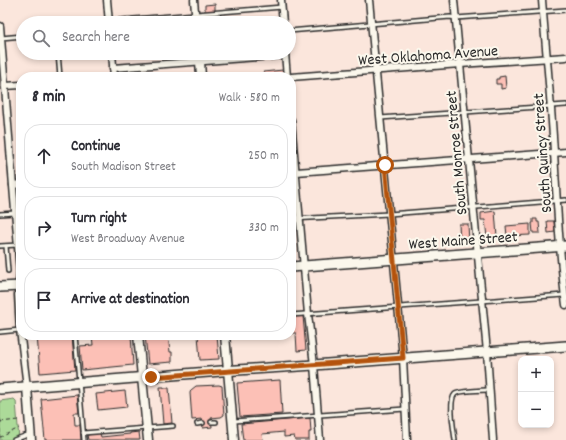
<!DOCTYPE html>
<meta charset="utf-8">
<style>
body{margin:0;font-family:Dekko,sans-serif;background:#f2f2f3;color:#2b2b33}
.controls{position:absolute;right:12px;bottom:12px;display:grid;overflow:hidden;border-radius:8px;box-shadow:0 2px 6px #0003}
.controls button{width:36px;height:36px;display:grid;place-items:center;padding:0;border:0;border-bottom:1px solid #e1e1e2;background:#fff;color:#2b2b33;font:20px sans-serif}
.stop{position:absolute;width:12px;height:12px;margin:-9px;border:3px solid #b45309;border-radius:50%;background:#fff}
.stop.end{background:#b45309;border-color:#fff;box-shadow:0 1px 4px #0008}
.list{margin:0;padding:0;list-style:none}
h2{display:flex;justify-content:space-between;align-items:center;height:52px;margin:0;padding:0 16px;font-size:17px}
h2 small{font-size:13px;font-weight:400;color:#7c7c81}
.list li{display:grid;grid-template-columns:26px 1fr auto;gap:12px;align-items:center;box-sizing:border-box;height:64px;margin:0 8px 8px;padding:0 8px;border:1px solid #e1e1e2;border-radius:16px}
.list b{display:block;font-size:15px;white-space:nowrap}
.list p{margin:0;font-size:13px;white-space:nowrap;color:#7c7c81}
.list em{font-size:13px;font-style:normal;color:#7c7c81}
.icon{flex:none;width:22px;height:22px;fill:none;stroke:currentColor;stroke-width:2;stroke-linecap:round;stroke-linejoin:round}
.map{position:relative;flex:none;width:566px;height:440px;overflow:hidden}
.search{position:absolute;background:#fff;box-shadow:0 2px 6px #0003;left:16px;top:16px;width:280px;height:44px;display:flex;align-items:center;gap:10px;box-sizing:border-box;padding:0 14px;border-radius:22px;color:#7c7c81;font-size:15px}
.panel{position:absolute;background:#fff;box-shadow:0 2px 6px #0003;left:16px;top:72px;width:280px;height:268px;border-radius:16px}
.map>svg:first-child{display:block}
</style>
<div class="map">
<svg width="566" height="440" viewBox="0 0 566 440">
<rect width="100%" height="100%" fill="#fbe6dc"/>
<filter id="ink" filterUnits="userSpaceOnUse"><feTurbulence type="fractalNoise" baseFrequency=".025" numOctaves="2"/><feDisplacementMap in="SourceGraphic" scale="8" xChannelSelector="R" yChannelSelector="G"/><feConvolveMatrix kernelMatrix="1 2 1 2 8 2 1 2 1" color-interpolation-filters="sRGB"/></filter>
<g filter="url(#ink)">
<path fill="#acda99" stroke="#6c8262" d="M14 399 16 401 19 440H0V401Z"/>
<g fill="#fcc0b6" stroke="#2b2b2b">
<path d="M215 4V11L205 12V5Z"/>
<path d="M283 70V77H263V72Z"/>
<path d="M505 76 506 88 501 89V84H496V79H499V77Z"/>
<path d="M495 211 497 237H487L485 220H481V213Z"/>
<path d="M533 219H537V222H539L540 233H533L532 223H533Z"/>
<path d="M547 221H554L555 232 548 233Z"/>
<path d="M459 224H468L469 242H460Z"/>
<path d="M530 224V235L507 236 506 226Z"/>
<path d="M303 316 306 350 297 351 296 333H291V317Z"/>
<path d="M37 335H72L75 370 40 373Z"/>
<path d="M92 335H131L133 365 82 370 80 346 93 345Z"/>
<path d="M145 335H168L170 352H172V362L148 364Z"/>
<path d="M198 335H217L219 359 200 360Z"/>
<path d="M280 380 282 414 240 417 237 383Z"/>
<path d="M219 385 222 386 224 415 221 417 211 418 212 427 203 428 202 419 192 420 190 393 191 390 196 386Z"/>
<path d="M160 387H164V388H169L172 423 163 424Z"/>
<path d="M125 391 127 407 98 410 96 394Z"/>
<path d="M77 395 79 413H74L75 425H80L81 440H45L41 399Z"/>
<path d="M310 418 311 432H309V440H295L294 436 284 437V432L262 434 263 440H243L241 424Z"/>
<path d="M139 432 140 440H88L87 435 100 433 101 437 130 434V433Z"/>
</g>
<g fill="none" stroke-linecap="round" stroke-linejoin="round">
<g stroke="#2b2b2b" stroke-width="6">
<g id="service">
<path d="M109 21 282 7"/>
<path d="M289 31 450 17 456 18 566 10"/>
<path d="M1 38 23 36"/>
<path d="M58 53 60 77"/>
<path d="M380 118 566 105"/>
<path d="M0 214 15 213"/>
<path d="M291 219 389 214 566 200"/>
<path d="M0 246 18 245"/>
<path d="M6 246 8 271"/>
<path d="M291 315 564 295"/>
<path d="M0 332 20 330"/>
<path d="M75 335 84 440"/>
<path d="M234 421 405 409"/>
<path d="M211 422H216"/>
<path d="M197 424 203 423"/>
<path d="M83 433 173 426"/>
<path d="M14 440 30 434"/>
<path d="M455 440C454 430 448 401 455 394 458 391 484 390 489 390"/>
</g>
</g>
<g stroke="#2b2b2b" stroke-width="9">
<g id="minor">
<path d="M107 0 109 23"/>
<path d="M194 0 196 23"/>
<path d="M281 0 283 23"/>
<path d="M369 0 403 358 407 440"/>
<path d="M454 0 487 352 493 440"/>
<path d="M542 0C546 51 551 101 554 152 557 203 559 254 566 305"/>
<path d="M0 26 20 272 18 295 20 330 27 387"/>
<path d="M112 53 114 77"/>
<path d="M285 53 287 77"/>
<path d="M113 68 285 55"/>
<path d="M291 77 460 64 566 57"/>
<path d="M5 86 21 85"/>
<path d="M291 120 308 314 314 365 320 440"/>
<path d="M296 172 566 152"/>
<path d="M13 185 21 184"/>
</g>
</g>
<g stroke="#2b2b2b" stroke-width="11">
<g id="tertiary">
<path d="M200 61 201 77"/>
<path d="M138 335 148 440"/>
<path d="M225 335 234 440"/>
<path d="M27 387 31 440"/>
</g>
</g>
<g stroke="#2b2b2b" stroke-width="12">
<g id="secondary">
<path d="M291 267 566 246"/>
<path d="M0 287 21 286"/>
<path d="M0 389 221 371 314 365 566 346"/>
</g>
</g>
<g stroke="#2b2b2b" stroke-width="1" stroke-dasharray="4 3" stroke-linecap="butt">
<path d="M0 419 1 421 0 424"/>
<path d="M0 422 18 420"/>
<path d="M0 429V437H1L19 428"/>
</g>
<use href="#service" stroke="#fbf7ec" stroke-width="3"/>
<use href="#minor" stroke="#fbf7ec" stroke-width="6"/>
<use href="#tertiary" stroke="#fbf7ec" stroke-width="8"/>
<use href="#secondary" stroke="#fbf7ec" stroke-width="9"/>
</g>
</g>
<g fill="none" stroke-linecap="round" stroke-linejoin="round" filter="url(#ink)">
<path stroke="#b45309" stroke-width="5" d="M151 377 403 358 385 165"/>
</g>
<g text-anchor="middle" stroke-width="4" stroke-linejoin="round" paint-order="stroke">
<g font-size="16" fill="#2b2b2b" stroke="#fbf7ec">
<text transform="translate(428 54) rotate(-4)" y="6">West Oklahoma Avenue</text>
<text transform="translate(455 153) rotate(-95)" y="6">South Monroe Street</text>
<text transform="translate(541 153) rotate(-94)" y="6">South Quincy Street</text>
<text transform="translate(463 239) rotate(-4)" y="6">West Maine Street</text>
</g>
</g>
</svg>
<div class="controls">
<button>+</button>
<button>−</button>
</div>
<div class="stop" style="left:385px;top:165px"></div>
<div class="stop end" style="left:151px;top:377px"></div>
<div class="search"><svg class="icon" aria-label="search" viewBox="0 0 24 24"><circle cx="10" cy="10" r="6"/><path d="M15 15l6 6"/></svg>Search here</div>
<section class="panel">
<h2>8 min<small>Walk · 580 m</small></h2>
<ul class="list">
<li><svg class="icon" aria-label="ahead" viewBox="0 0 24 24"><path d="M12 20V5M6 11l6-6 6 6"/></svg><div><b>Continue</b><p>South Madison Street</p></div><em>250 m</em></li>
<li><svg class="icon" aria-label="right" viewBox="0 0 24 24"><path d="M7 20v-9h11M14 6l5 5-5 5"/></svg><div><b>Turn right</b><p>West Broadway Avenue</p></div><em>330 m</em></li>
<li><svg class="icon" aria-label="arrive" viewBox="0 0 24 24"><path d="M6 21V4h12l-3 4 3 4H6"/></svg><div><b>Arrive at destination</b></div></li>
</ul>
</section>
</div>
